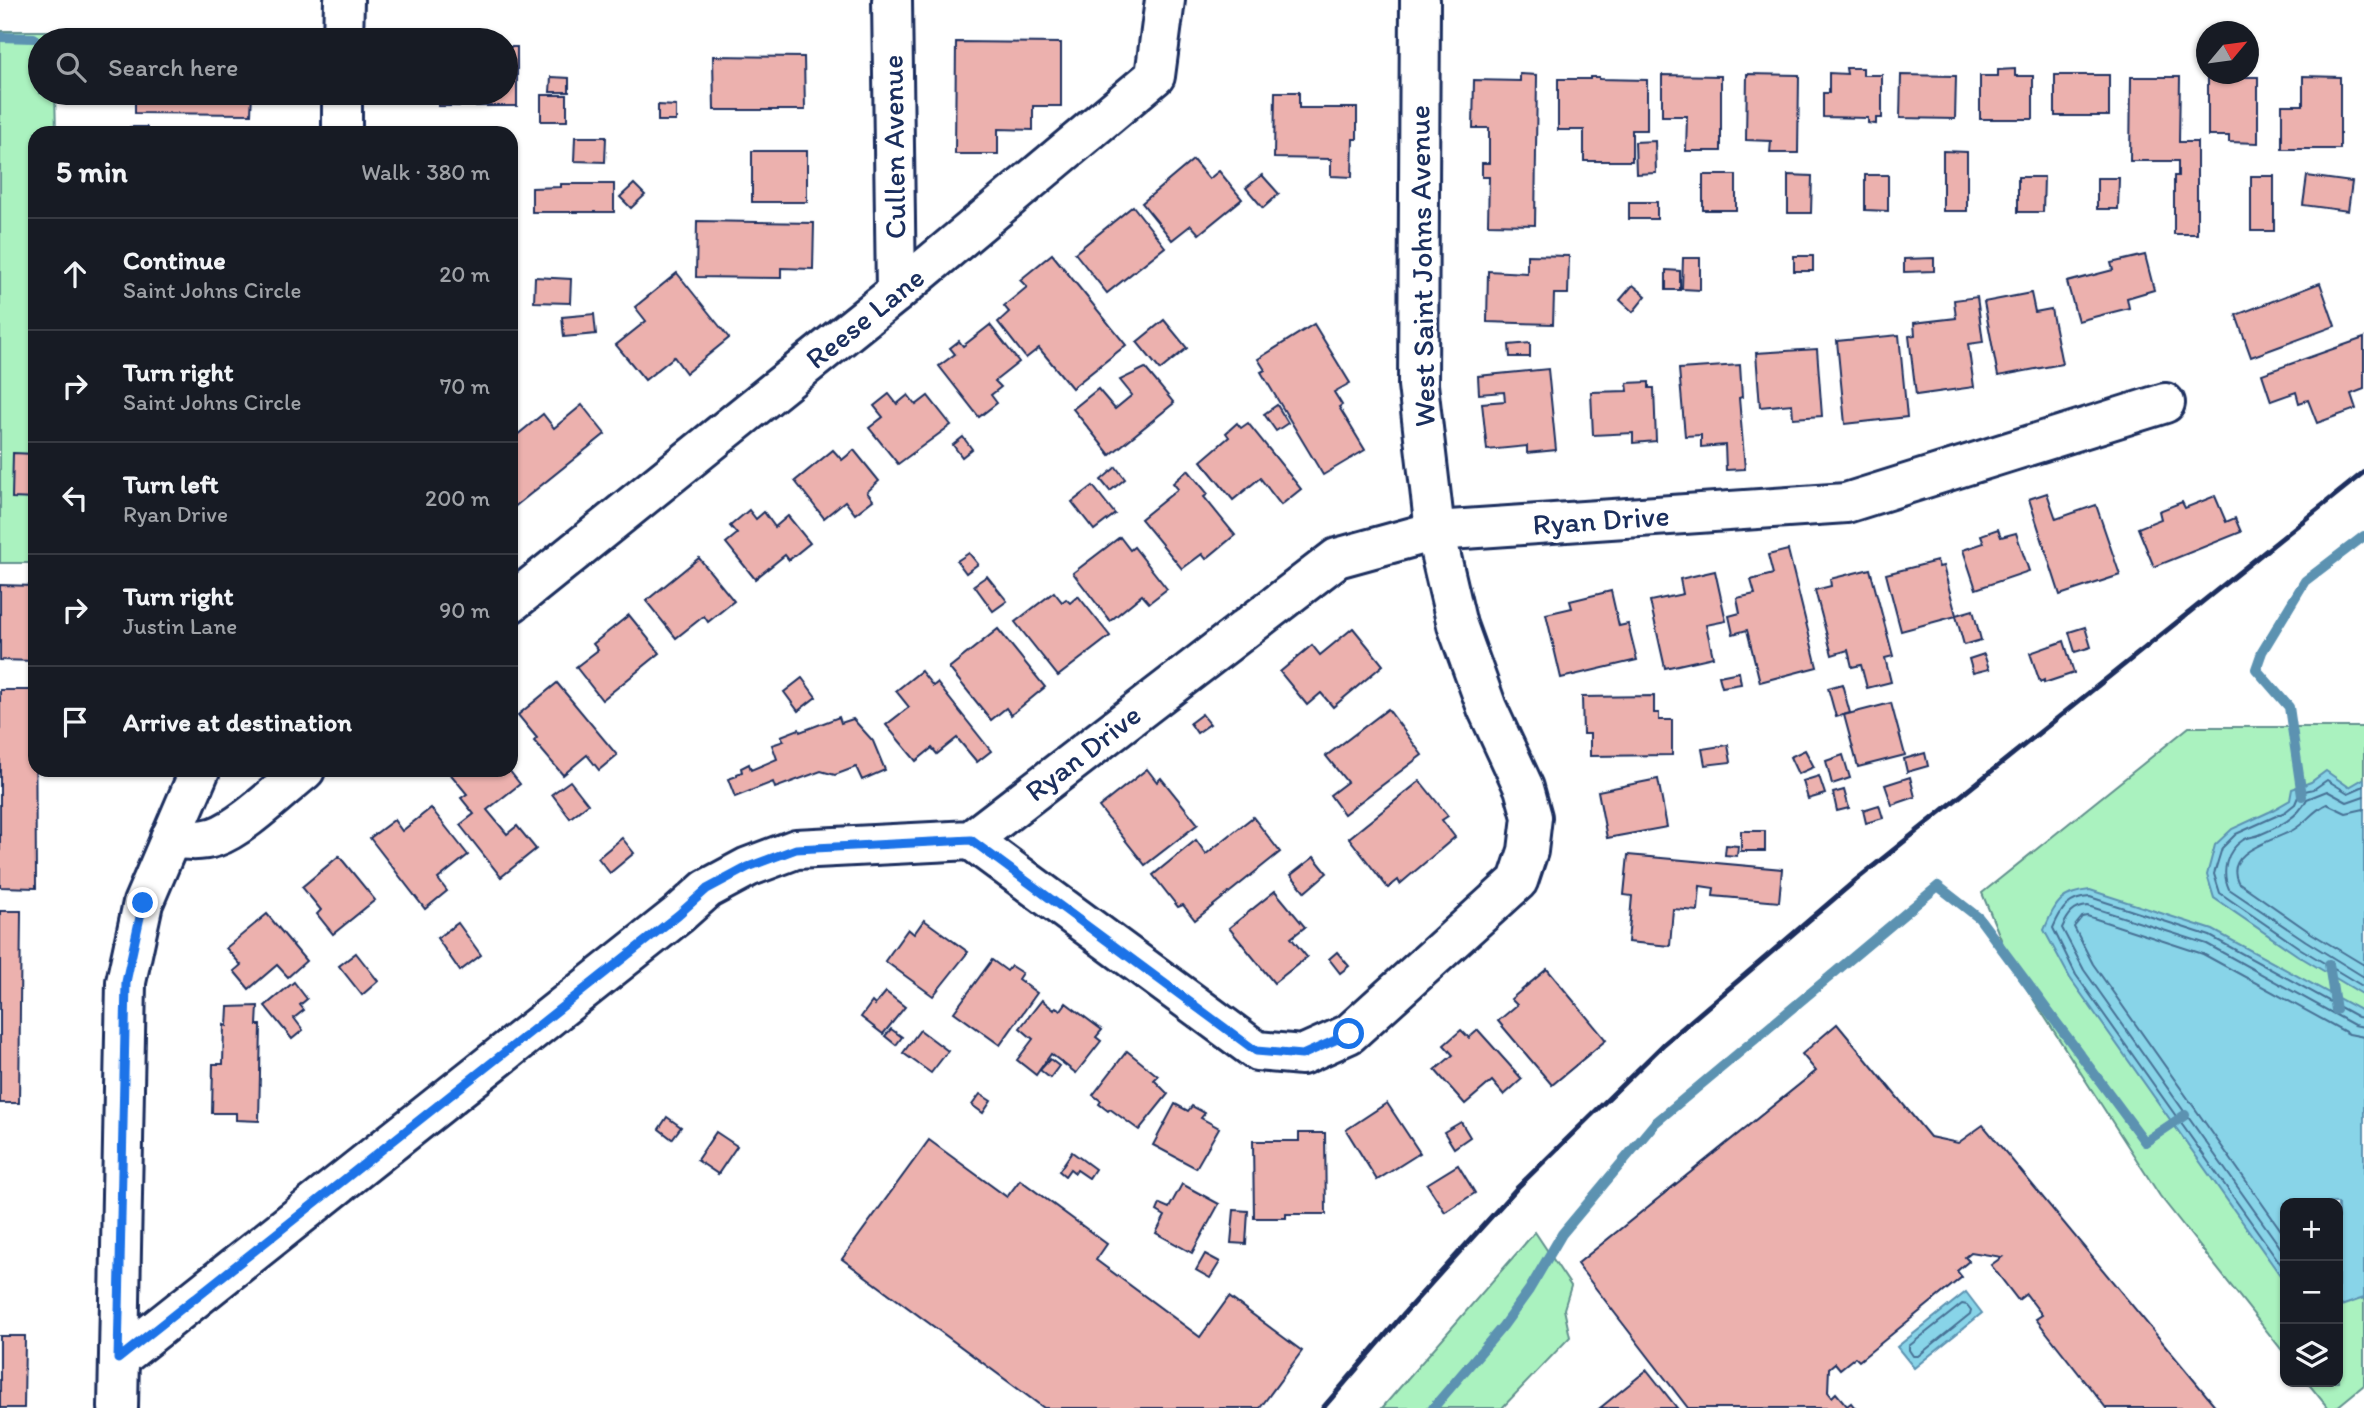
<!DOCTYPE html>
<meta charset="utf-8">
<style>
body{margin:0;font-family:Itim,sans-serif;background:#20242c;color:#f1f3f6}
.controls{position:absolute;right:21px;bottom:21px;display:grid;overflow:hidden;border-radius:14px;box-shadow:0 2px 5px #0004}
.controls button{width:63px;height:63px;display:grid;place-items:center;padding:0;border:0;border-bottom:2px solid #363941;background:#171b24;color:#f1f3f6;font:35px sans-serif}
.compass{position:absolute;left:2196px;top:21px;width:63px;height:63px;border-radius:50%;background:#171b24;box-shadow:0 2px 5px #0004;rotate:61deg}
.stop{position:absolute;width:21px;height:21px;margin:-16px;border:5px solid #1a73e8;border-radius:50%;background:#fff}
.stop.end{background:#1a73e8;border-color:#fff;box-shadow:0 2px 7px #0008}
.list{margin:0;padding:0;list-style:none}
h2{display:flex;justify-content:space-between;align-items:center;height:91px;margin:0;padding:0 28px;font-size:30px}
h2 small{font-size:23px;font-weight:400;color:#9ea1a6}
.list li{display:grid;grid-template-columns:46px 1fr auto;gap:21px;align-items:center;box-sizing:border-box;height:112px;padding:0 28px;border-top:2px solid #363941}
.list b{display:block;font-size:26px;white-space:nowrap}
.list p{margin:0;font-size:23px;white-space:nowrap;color:#9ea1a6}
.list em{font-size:23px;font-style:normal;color:#9ea1a6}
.icon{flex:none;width:38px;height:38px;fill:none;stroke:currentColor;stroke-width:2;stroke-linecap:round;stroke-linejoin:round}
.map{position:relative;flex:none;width:2364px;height:1408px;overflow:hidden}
.search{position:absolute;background:#171b24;box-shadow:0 2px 5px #0004;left:28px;top:28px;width:490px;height:77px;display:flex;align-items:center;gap:18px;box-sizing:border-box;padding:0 24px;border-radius:38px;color:#9ea1a6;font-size:26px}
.panel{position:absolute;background:#171b24;box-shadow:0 2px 5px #0004;left:28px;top:126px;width:490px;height:651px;border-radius:21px}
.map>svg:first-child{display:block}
</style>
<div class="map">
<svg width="2364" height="1408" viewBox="0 0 2364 1408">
<rect width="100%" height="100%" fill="#fff"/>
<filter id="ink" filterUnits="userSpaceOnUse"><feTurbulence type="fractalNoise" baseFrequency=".0143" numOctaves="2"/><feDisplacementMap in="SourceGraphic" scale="14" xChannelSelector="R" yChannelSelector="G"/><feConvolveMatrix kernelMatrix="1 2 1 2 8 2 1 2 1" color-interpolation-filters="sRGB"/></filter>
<g filter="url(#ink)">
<g fill="#aaf2bf" stroke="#62908e" stroke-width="2">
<path d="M0 31H53V40H40V93H55L56 133H35V563H0Z"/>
<path d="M2189 727H2364V1026L2283 979 2285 1354 2160 1196 2012 966 1982 893Z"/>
<path d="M1535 1232 1571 1286 1564 1309 1570 1337 1502 1408H1382Z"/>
<path d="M2364 1276V1385L2336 1408H2328L2307 1382H2338V1277Z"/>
</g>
<g fill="#88d4e8" stroke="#5c92b1" stroke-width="2">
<path d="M2326 771 2349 787 2363 779 2364 780V995L2297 955 2214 898 2207 875 2215 845 2232 829 2269 812 2290 800 2292 789 2311 782Z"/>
<path d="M2090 890 2213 930 2364 1012V1298L2338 1307V1203H2285V1282L2070 978 2044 930C2056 903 2059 893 2090 890Z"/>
<path d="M1966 1292 1982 1313 1914 1368 1897 1347Z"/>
</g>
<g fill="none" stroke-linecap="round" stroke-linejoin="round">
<g stroke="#477195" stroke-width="2">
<path d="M2364 786 2348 793 2327 780 2314 789 2300 792 2295 804 2285 812 2236 834 2222 848 2214 874 2220 893 2301 949 2364 987"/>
<path d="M2364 796 2347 802 2327 791 2307 799C2298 818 2278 827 2259 835 2254 837 2248 837 2243 840 2226 851 2221 872 2229 889L2306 941 2364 977"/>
<path d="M2364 809 2346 813 2327 804C2313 810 2307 822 2293 830 2274 841 2223 851 2238 882L2311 933 2364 965"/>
<path d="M2285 1236 2093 964 2074 927 2082 917 2087 916 2203 954 2349 1034 2364 1037"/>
<path d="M2285 1254 2084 970 2062 928C2068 915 2073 907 2088 906L2207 944 2354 1025 2364 1027"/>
<path d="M2285 1270 2076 975 2053 928C2061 909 2068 898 2090 897L2210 936 2358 1017 2364 1018"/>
<path d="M1962 1304 1967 1305 1971 1310 1970 1314 1918 1356H1913L1909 1350V1346Z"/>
</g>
<g stroke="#5c92b1" stroke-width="10">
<path d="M0 37 34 38"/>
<path d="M2302 796 2289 707 2256 669 2262 652 2305 581 2364 536"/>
<path d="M2329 964 2336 1010"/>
<path d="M1433 1408 1503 1326 1529 1290 1562 1234 1655 1123 1938 886 1979 918 2145 1142 2185 1115"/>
</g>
</g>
<g fill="#ecb1ae" stroke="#1b2f5e" stroke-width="2">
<path d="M956 42 1061 43V106H1033V130L998 129V154H955Z"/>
<path d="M506 47H517V106H438V93H506Z"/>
<path d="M713 56 804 57 805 110H714Z"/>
<path d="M1846 68H1863V75H1882V118H1876V124L1868 123V118L1823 117V93H1829V73L1847 74Z"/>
<path d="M2015 69V76H2033V119H1980V76H1998V70Z"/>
<path d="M1520 74 1537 75 1535 225 1488 224 1489 177H1482V163H1489V128H1473L1474 80 1520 81Z"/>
<path d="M1747 74 1799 75 1798 153H1770L1771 141 1746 140Z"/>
<path d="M1662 75 1721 76V151H1686L1687 116H1662Z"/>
<path d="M1901 75 1956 76 1955 119 1900 118Z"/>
<rect x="2055" y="75" width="54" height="41"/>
<path d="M2303 76 2340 77V149H2282V105H2303Z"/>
<path d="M551 77 569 78V92H550Z"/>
<path d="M1590 77H1599V79L1647 80V130H1632V161H1584V130H1558V79H1590Z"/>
<path d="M2131 77H2180L2179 142H2197V234H2174V176H2178V161H2130Z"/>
<path d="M2208 77H2258V143L2229 142V136H2208Z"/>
<path d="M1275 92H1299V108H1357V139H1353L1352 177 1331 176V159L1274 158Z"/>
<path d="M135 93H252L251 114 135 113Z"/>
<rect x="541" y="95" width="26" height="26"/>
<path d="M658 105 676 106V121H658Z"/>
<rect x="130" y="127" width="17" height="6"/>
<path d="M424 130 481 131V133H424Z"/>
<path d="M575 137H606L605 162 574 161Z"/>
<path d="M1655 141 1656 173 1636 174 1635 142Z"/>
<rect x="752" y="151" width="55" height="51"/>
<path d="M1943 151 1967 152V211H1943Z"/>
<path d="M1193 160 1209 179 1219 171 1242 199 1199 234 1191 225 1172 240 1142 203Z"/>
<path d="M1262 175 1279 194 1263 208 1246 188Z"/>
<rect x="1703" y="175" width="33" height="35"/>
<path d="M1788 175 1812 176 1811 213H1788Z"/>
<path d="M1865 175H1888V211L1865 210Z"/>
<rect x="2251" y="176" width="23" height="55"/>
<path d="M2307 176 2352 182 2348 211 2303 205Z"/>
<path d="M2018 177H2044L2043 212H2018Z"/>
<path d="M2097 178H2119L2118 209H2097Z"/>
<path d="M561 184H614V212H532V188L561 187Z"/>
<path d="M634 184 645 195 631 208 620 197Z"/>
<rect x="1629" y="202" width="28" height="17"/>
<path d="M1133 206 1165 247 1107 293 1075 253Z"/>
<path d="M697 221 814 223 813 269 781 268V278L696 277Z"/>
<path d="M1052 254 1126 345 1072 388 1039 348 1026 358 998 322 1009 312 1004 306 1027 287 1020 280Z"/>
<path d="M1527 255 1569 256 1568 294H1554L1553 324 1487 322 1488 271 1527 273Z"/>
<path d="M2145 255 2154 290 2127 298 2129 308 2078 321 2067 282 2113 270 2111 263Z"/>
<rect x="1794" y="256" width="19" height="15"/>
<path d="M1683 258H1700V290L1682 289Z"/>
<path d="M1934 258V271L1904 272V259Z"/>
<path d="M1666 270 1680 271V290H1666Z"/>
<path d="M677 273 729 338 686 373 674 357 645 380 616 345 646 321 635 307Z"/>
<path d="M535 277 571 279 570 303 534 302Z"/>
<path d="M2320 283 2335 326 2251 357 2236 315Z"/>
<path d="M1633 285 1646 296 1633 312 1620 300Z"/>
<path d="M2031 293 2035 312 2051 309 2062 364 1998 376 1984 302Z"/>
<path d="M1977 297 1983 342 1968 344 1974 387 1916 395 1909 336 1915 335 1914 323 1956 318 1954 300Z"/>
<path d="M594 314 596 334 564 337 562 317Z"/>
<path d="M1164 320 1187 348 1160 370 1137 342Z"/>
<path d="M1314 324 1350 383 1334 392 1342 405 1339 407 1365 450 1323 475 1261 372 1265 370 1258 359Z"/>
<path d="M990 325 1019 362 995 381 1001 387 991 395 997 403 979 417 939 366 955 354 950 348 959 341 963 346Z"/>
<path d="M1899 335 1907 417 1845 424 1837 341Z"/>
<path d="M2364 338V389L2351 394 2356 409 2317 423 2308 400 2299 403 2296 392 2271 401 2262 374Z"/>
<path d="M1530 343V357H1510L1509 345Z"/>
<path d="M1817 349 1822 416 1793 418 1792 404 1760 407 1756 353Z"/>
<path d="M1740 365 1742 397 1739 398 1745 469 1726 470 1725 445 1701 447V435L1685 436 1679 369Z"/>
<path d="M1145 368 1174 403 1110 455 1073 409 1098 389 1115 409 1132 395 1120 380Z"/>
<path d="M1548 369 1556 450 1527 453V446L1487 450 1482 403 1505 401 1504 392 1479 394 1478 376Z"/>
<path d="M1649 382V388H1654L1656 441 1633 443V433L1593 435 1591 392 1628 391 1627 383Z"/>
<path d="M889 394 897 404 908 395 916 405 928 396 951 425 898 464 869 428 883 417 874 406Z"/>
<path d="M582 405 605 434 513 508 511 505V440L543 414 554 428Z"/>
<path d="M1277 405 1288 423 1276 431 1264 414Z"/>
<path d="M1237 423 1241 428 1248 423 1301 489 1281 505 1260 478 1233 500 1201 461 1229 437 1226 433Z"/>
<path d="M963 437 972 449 962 457 953 445Z"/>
<path d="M833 450 842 460 854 450 879 481 867 492 873 500 855 514 845 501 824 518 795 481Z"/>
<path d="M13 453 35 454V499L12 498Z"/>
<path d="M1116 467 1125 479 1110 491 1101 480Z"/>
<path d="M1188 470 1208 494 1204 497 1235 535 1206 559 1202 554 1182 569 1141 519 1178 489 1173 483Z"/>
<path d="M1093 486 1115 514 1094 530 1072 502Z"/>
<path d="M2047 493 2056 519 2096 505 2120 575 2060 595 2029 499Z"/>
<path d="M2215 496 2226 522 2235 518 2241 532 2154 567 2138 528 2161 519 2159 511 2182 502 2185 508Z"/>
<path d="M749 510 756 519 764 512 775 527 788 516 810 543 789 560 785 555 755 579 726 543 737 534 730 526Z"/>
<path d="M1998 529 2001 537 2016 533 2029 571 1976 589 1963 550 1984 543 1981 535Z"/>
<path d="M1120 537 1130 550 1134 547 1167 589 1149 603 1142 595 1110 621 1073 573Z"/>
<path d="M1788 550 1817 667 1760 682 1747 630 1733 634 1729 616 1740 613 1737 598 1755 594 1751 580 1773 574 1768 555Z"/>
<path d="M969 553 978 564 966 573 957 561Z"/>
<path d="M699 558 734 601 708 622 704 616 676 638 646 601Z"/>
<path d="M1937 561 1939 567 1943 566 1956 615 1973 610 1981 640 1964 645 1956 616 1901 631 1886 574Z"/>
<path d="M1870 569 1893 656 1885 658 1891 682 1867 688 1861 665 1852 667 1848 650 1832 655 1815 590 1831 586 1830 579Z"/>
<path d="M1715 571 1726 621 1706 625 1713 657 1665 668 1650 601 1683 594 1680 579Z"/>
<path d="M987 576 1007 601 993 611 974 585Z"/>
<path d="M0 585 35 586V661L0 660Z"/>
<path d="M1611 591 1619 626 1628 624 1637 660 1561 678 1546 614 1572 608 1570 601Z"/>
<path d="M1054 592 1062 602 1066 599 1070 603 1078 596 1110 636 1058 676 1015 622Z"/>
<path d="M629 615 660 653 602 700 576 667 598 650 593 644Z"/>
<path d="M2085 627 2091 647 2075 652 2069 632Z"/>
<path d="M1353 628 1383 665 1333 707 1321 693 1307 705 1280 672 1312 645 1320 655Z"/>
<path d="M998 629 1045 687 1011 715 1006 708 991 720 949 668Z"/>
<path d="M2064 641 2074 673 2044 683V680L2040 682 2030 653Z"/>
<path d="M1984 654 1989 669 1973 673 1969 659Z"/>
<path d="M921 671 933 686 937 683 991 751 977 762 957 738 937 754 932 748 916 761 886 725 909 707 896 691Z"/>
<path d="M1739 672 1741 684 1722 687 1719 676Z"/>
<path d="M802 678 816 697 798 711 784 692Z"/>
<path d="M557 683 617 755 599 770 587 755 563 775 534 741 537 738 518 715Z"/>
<path d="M1842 684 1850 713 1836 717 1828 688Z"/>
<path d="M0 690H35L36 888 0 887Z"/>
<path d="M1654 696V713H1659V720H1672V755L1590 756V734H1583L1582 697Z"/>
<path d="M1891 703 1905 755 1858 767 1844 715Z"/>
<path d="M1388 709 1422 755 1344 814 1330 795 1347 782 1326 756Z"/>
<path d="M1202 714 1210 724 1197 733 1190 723Z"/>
<path d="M839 717 841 723 853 719 873 741 885 770 862 780 856 767 835 775 821 771 775 788 773 782 735 797 728 779 737 776V774L742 772 741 768 749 764 751 770 777 759 772 745 784 741 781 736 799 729 800 732Z"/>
<path d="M1728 745 1731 762 1705 765 1702 749Z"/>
<path d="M1805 750 1814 767 1798 774 1790 757Z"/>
<path d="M1925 753 1928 766 1907 772 1904 759Z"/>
<path d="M1843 755 1850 778 1832 784 1826 761Z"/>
<path d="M1147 769 1157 782 1161 778 1198 824 1145 865 1099 807Z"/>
<path d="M509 770 520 784 487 810 507 834 517 826 536 849 501 877 460 825 474 814 461 798 467 794 448 771Z"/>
<path d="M1819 776 1825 794 1808 799 1803 781Z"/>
<path d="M1910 777 1915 797 1892 805 1885 785Z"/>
<path d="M1658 779 1667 827 1607 838 1598 791Z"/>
<path d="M570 781 588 804 570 818 552 794Z"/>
<path d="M1420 781 1448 816 1442 820 1455 837 1400 884 1398 880 1388 888 1349 838Z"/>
<path d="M1844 790 1849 808 1837 811 1833 793Z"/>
<path d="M1879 805 1883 818 1866 823 1863 810Z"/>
<path d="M431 808 468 855 438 879 447 891 425 909 370 838 394 820 402 831Z"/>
<path d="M1253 817 1280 852 1195 920 1183 905 1178 907 1153 875 1196 840 1206 854Z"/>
<rect x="1741" y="831" width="24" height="20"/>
<path d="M622 838 634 853 610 873 598 858Z"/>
<path d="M1726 845 1738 846 1737 856 1725 855Z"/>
<path d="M1628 855 1782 869 1779 902 1713 896 1714 888 1700 886 1698 911 1673 909 1670 946 1628 942 1632 896 1624 895Z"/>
<path d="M339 856 375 900 333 934 317 914 321 910 302 887Z"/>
<path d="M1314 857 1327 873 1305 892 1291 875Z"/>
<path d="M1275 891 1305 927 1291 938 1307 957 1274 983 1229 928Z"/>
<path d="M0 911H21L19 1103H0Z"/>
<path d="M267 914 306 961 288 977 277 965 249 989 234 971 241 965 226 948Z"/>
<path d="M924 920 968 952 933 996 885 961 908 929 914 934Z"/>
<path d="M458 923 481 955 460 971 437 938Z"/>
<path d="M1337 952 1349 966 1340 973 1329 959Z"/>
<path d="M356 953 378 981 362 995 339 966Z"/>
<path d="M992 960 1007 971 1011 966 1022 973 1018 979 1037 993 1000 1045 954 1012Z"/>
<path d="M1547 969 1606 1040 1552 1085 1498 1021 1517 1005 1511 999Z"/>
<path d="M294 982 307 999 300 1005 304 1010 294 1018 303 1030 292 1039 265 1006Z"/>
<path d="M886 992 905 1007 883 1034 861 1017 872 1002 875 1005Z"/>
<path d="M1042 1000 1054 1010 1056 1007 1061 1010 1066 1003 1102 1030 1096 1037 1101 1041 1076 1073 1051 1054 1036 1075 1017 1060 1033 1039 1020 1028Z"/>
<path d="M258 1006 257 1025H261L259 1121 236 1120V1113H212L213 1064H223L224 1025 227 1026 228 1007Z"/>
<path d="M1837 1024 1930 1137 1958 1143 1983 1125 2217 1408H2106L2036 1319 2042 1315 2026 1294 2018 1300 1991 1265 2002 1257 1971 1252 1965 1257 1969 1261 1957 1271 1962 1277 1859 1361 1855 1357 1840 1369 1835 1363 1829 1368 1828 1392 1832 1397 1836 1393 1847 1406 1851 1403 1855 1408H1688L1577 1264 1816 1071 1802 1054Z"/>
<path d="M891 1029 902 1037 896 1045 885 1036Z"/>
<path d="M920 1030 948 1051 931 1073 903 1053Z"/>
<path d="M1461 1030 1469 1038 1478 1030 1522 1079 1504 1095 1492 1081 1465 1104 1435 1070 1453 1055 1444 1045Z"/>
<path d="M1127 1051 1158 1076 1154 1080 1168 1094 1139 1130 1110 1109 1108 1111 1099 1104 1101 1101 1093 1095Z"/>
<path d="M1050 1059 1059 1066 1050 1078 1040 1070Z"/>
<path d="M980 1094 991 1101 983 1113 972 1105Z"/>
<path d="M1387 1103 1420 1153 1377 1180 1346 1130Z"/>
<path d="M1175 1104 1188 1111 1192 1106 1205 1113 1201 1118 1219 1128 1196 1168 1153 1145Z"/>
<path d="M667 1117 681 1127 672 1139 659 1129Z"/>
<path d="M1461 1122 1470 1137 1454 1148 1444 1132Z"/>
<path d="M716 1132 737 1146 718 1174 697 1160Z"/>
<path d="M1299 1133H1325L1326 1214H1286V1218H1254L1253 1141H1299Z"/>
<path d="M929 1140 1007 1197 1020 1180 1107 1244 1096 1260 1200 1337 1229 1297 1302 1351 1260 1408H1044L842 1259Z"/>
<path d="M1072 1152 1095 1169 1089 1178 1077 1170 1075 1173 1070 1169 1065 1176 1059 1171Z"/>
<path d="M1458 1165 1475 1193 1445 1212 1427 1184Z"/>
<path d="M1182 1184 1219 1204 1192 1253 1156 1233 1165 1216 1157 1211 1160 1204 1169 1208Z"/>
<path d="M1234 1210 1248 1211 1246 1244 1231 1243Z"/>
<path d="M1205 1254 1220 1262 1210 1278 1196 1270Z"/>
<path d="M0 1336H25L24 1408H0Z"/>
<path d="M1647 1370 1677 1408H1600Z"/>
</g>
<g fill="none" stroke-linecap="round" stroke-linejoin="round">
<g stroke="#1b2f5e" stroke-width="44">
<g id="minor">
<path d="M892 0 896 293"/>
<path d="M343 40 344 0"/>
<path d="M342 133V93"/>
<path d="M511 603 896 293 1155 76 1165 0"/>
<path d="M170 838C185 840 200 842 215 837 242 828 281 789 305 770"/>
<path d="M971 840 1257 1051 1302 1055 1349 1034 1518 881 1528 851 1532 817 1524 788 1487 708 1457 625 1435 531 1418 385 1420 0"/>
<path d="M119 1359 678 915 707 889 748 867 796 849 971 840 1337 558 1435 531 1846 503 2165 403"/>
<path d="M118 1408 126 982 143 903 200 770"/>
</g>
</g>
<use href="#minor" stroke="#fff" stroke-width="38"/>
<path stroke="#1b2f5e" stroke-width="5" d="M1323 1408 1407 1310 1518 1187 1664 1044 1856 880 2364 472"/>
</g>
</g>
<g fill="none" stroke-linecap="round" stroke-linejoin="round" filter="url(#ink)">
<path stroke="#1a73e8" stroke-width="9" d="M143 903 126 982 118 1359 678 915 707 889 748 867 796 849 971 840 1256 1051 1302 1055 1349 1034"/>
</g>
<g text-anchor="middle" stroke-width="7" stroke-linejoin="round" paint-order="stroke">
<g font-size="30" fill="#1b2f5e" stroke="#fff">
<text transform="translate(894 147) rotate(-91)" y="10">Cullen Avenue</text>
<text transform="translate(1422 266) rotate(-91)" y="10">West Saint Johns Avenue</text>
<text transform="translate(865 318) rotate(-39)" y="10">Reese Lane</text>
<text transform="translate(1601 520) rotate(-4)" y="10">Ryan Drive</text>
<text transform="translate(1083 753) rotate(-38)" y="10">Ryan Drive</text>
</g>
</g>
</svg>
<div class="controls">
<button>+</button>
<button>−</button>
<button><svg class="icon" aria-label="layers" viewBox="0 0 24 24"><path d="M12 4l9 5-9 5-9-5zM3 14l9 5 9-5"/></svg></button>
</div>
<svg class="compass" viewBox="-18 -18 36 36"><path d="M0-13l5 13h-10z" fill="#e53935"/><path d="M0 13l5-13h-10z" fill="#9ea1a6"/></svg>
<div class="stop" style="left:1349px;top:1034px"></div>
<div class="stop end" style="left:143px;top:903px"></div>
<div class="search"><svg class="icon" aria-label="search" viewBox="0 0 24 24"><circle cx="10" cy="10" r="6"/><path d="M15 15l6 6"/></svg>Search here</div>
<section class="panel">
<h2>5 min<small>Walk · 380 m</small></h2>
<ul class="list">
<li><svg class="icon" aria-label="ahead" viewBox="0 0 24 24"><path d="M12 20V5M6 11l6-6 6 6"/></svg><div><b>Continue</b><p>Saint Johns Circle</p></div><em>20 m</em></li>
<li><svg class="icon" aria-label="right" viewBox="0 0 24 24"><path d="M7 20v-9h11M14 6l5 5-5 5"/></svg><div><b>Turn right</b><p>Saint Johns Circle</p></div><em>70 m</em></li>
<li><svg class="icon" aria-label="left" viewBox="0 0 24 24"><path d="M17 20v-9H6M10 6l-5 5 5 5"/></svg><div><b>Turn left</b><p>Ryan Drive</p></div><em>200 m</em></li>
<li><svg class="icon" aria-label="right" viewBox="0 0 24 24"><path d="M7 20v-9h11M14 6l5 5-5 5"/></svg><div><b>Turn right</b><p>Justin Lane</p></div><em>90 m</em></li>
<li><svg class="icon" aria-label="arrive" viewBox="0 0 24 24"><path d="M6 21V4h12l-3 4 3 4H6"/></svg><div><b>Arrive at destination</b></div></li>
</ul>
</section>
</div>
